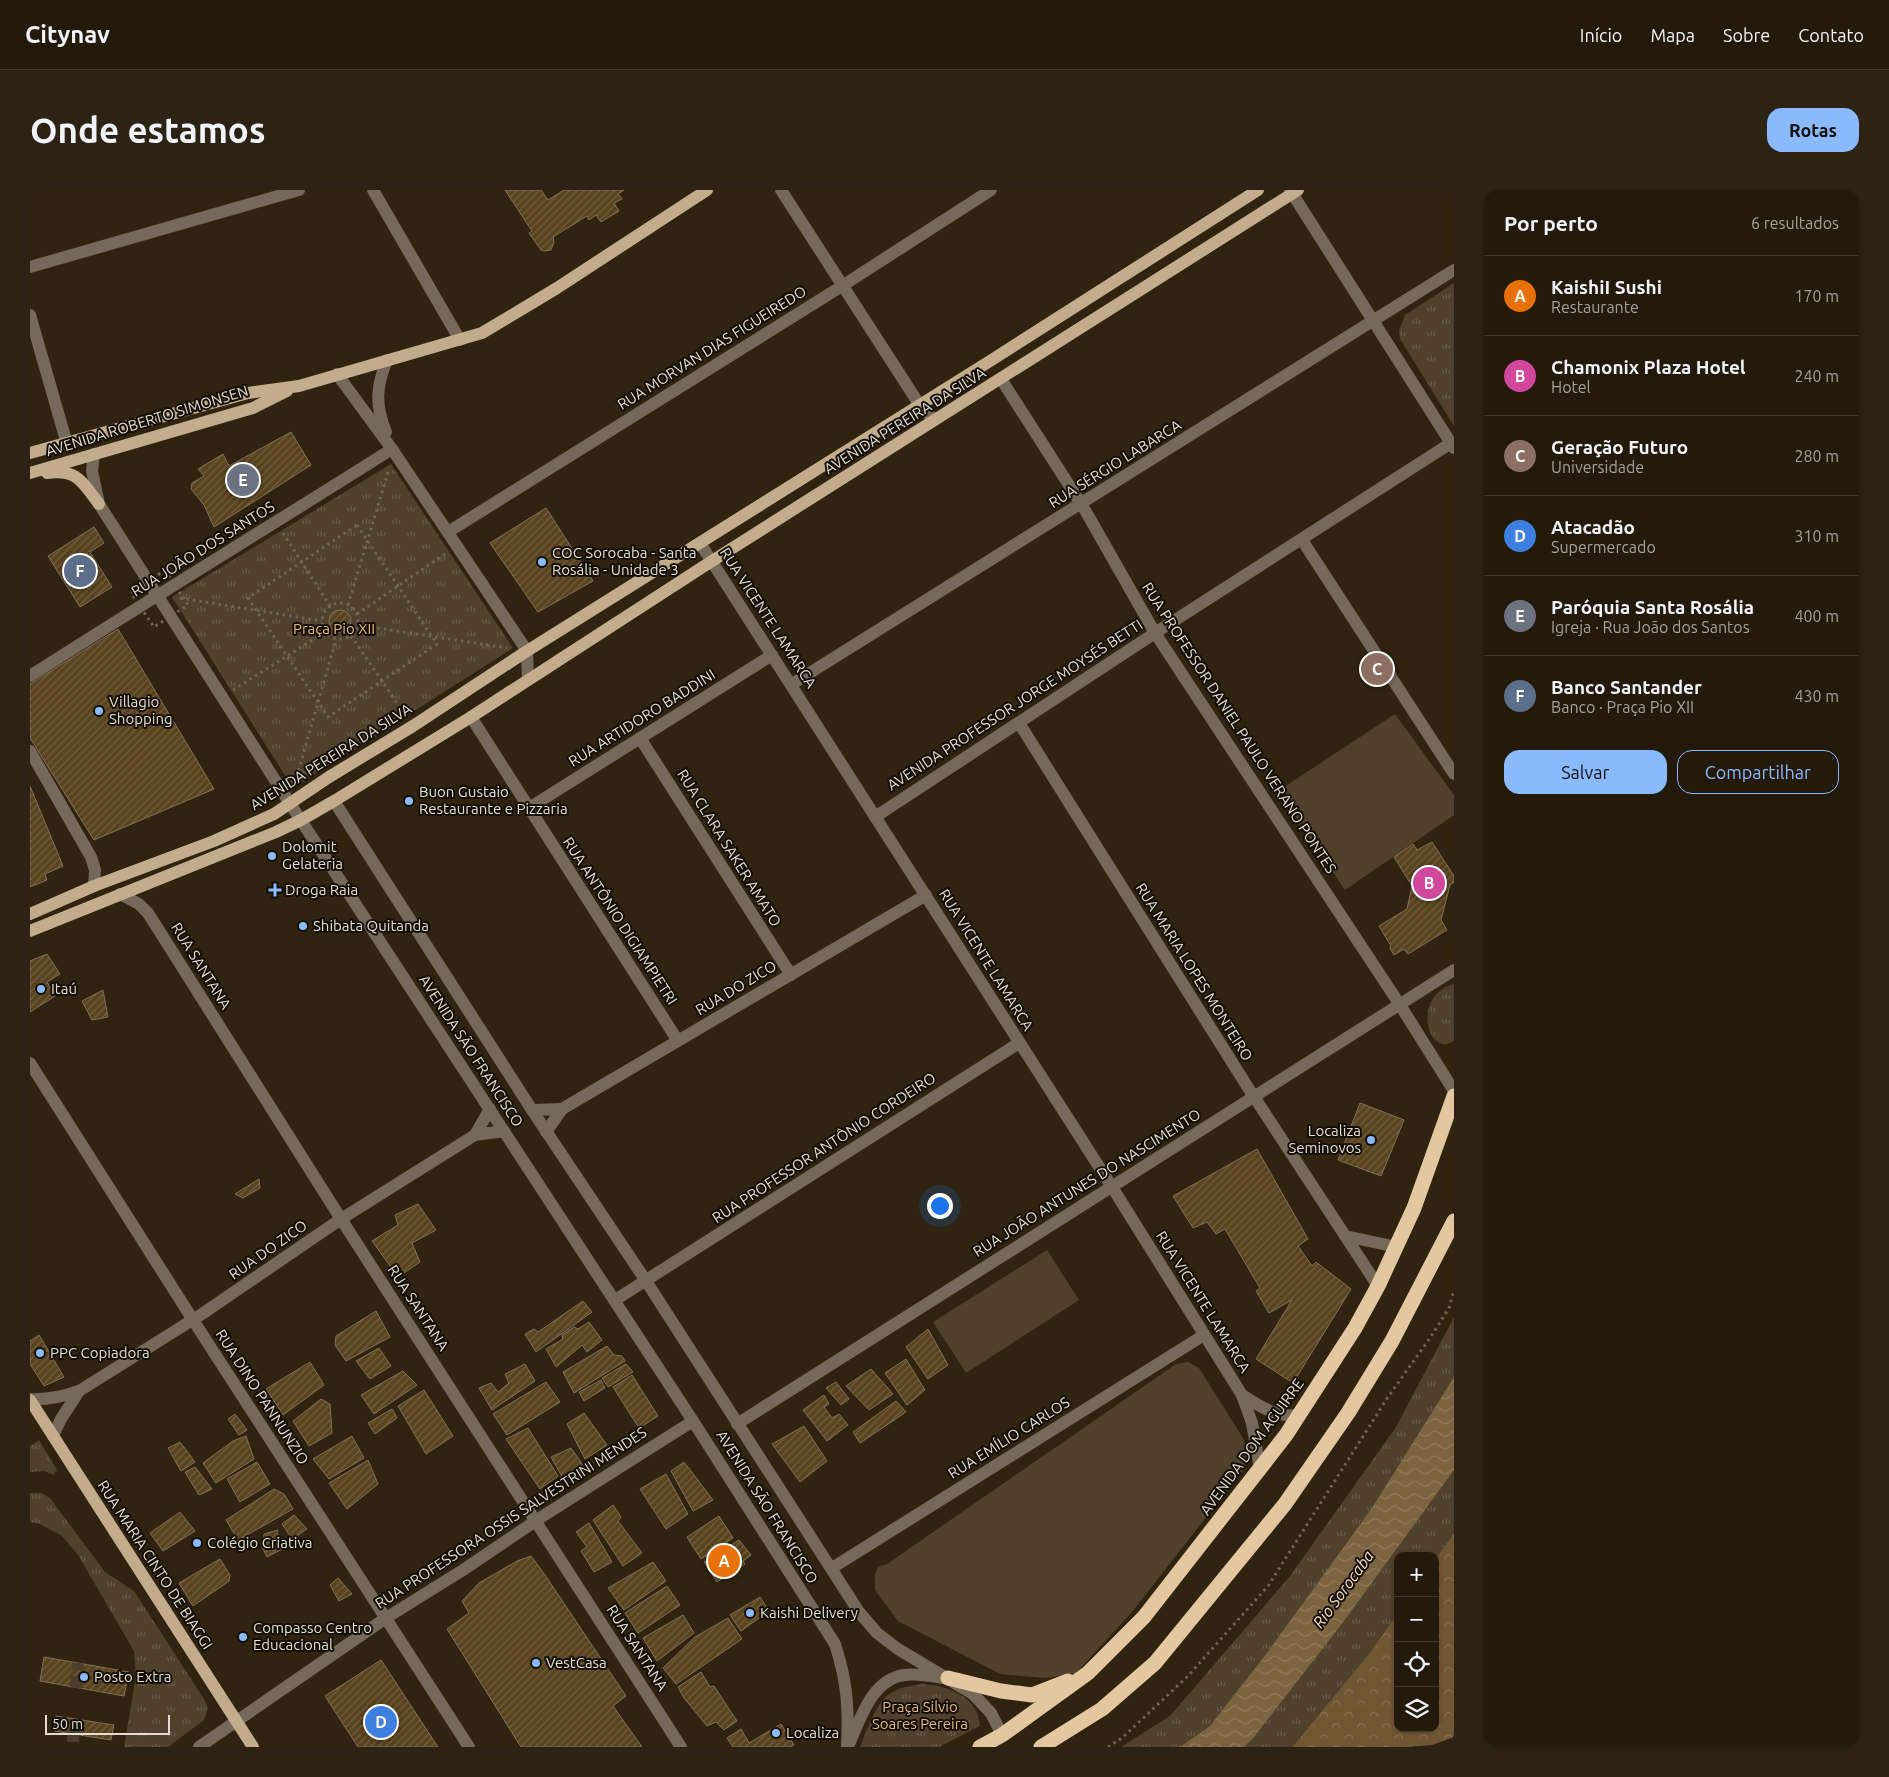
<!DOCTYPE html>
<html lang="pt">
<meta charset="utf-8">
<style>
body{margin:0;font-family:Ubuntu,sans-serif;background:#2c2314;color:#f1f3f6}
.controls{position:absolute;right:15px;bottom:15px;display:grid;overflow:hidden;border-radius:10px;box-shadow:0 1px 4px #0004}
.controls button{width:45px;height:45px;display:grid;place-items:center;padding:0;border:0;border-bottom:1px solid #41382c;background:#241a0b;color:#f1f3f6;font:25px sans-serif}
.scale{position:absolute;left:15px;bottom:12px;width:125px;box-sizing:border-box;padding-left:5px;border:2px solid #e6ddd1;border-top:0;font-size:14px;line-height:18px;white-space:nowrap;color:#e6ddd1;-webkit-text-stroke:4px #130e06;paint-order:stroke}
.you{position:absolute;left:909px;top:1015px;width:18px;height:18px;margin:-12px;border:4px solid #fff;border-radius:50%;background:#1a73e8;box-shadow:0 0 0 8px #1a73e833}
.badge{display:grid;place-items:center;width:32px;height:32px;border-radius:50%;background:#8abafc;color:#fff;font-size:16px;font-weight:700}
.pin{position:absolute;translate:-50% -50%;border:2px solid #fff;box-shadow:0 1px 5px #0006}
.list{margin:0;padding:0;list-style:none}
h2{display:flex;justify-content:space-between;align-items:center;height:65px;margin:0;padding:0 20px;font-size:21px}
h2 small{font-size:16px;font-weight:400;color:#a3a19d}
.list li{display:grid;grid-template-columns:32px 1fr auto;gap:15px;align-items:center;box-sizing:border-box;height:80px;padding:0 20px;border-top:1px solid #41382c}
.list b{display:block;font-size:19px;white-space:nowrap}
.list p{margin:0;font-size:16px;white-space:nowrap;color:#a3a19d}
.list em{font-size:16px;font-style:normal;color:#a3a19d}
.actions{display:flex;gap:10px;padding:15px 20px}
.actions a{flex:1;padding:11px 0;border:1px solid #8abafc;border-radius:15px;text-align:center;font-size:18px;color:#8abafc}
.actions .main{background:#8abafc;color:#111}
.icon{flex:none;width:28px;height:28px;fill:none;stroke:currentColor;stroke-width:2;stroke-linecap:round;stroke-linejoin:round}
.map{position:relative;flex:none;width:1424px;height:1557px;overflow:hidden;border-radius:15px}
header{display:flex;align-items:center;gap:30px;box-sizing:border-box;height:70px;padding:0 25px;background:#241a0b;border-bottom:1px solid #41382c}
header strong{font-size:24px}
nav{display:flex;gap:28px;margin-inline-start:auto;font-size:18px}
.intro{display:flex;align-items:center;justify-content:space-between;box-sizing:border-box;height:120px;padding:0 30px}
h1{margin:0;font-size:35px}
.button{padding:12px 22px;border-radius:15px;background:#8abafc;color:#111;font-size:18px;font-weight:700}
main{display:flex;gap:30px;padding:0 30px}
aside{flex:1;background:#241a0b;border-radius:15px;box-shadow:0 1px 4px #0004}
.map>svg:first-child{display:block}
</style>
<header>
<strong>Citynav</strong>
<nav><a>Início</a><a>Mapa</a><a>Sobre</a><a>Contato</a></nav>
</header>
<div class="intro"><h1>Onde estamos</h1><a class="button">Rotas</a></div>
<main>
<div class="map">
<svg width="1424" height="1557" viewBox="0 0 1424 1557">
<defs>
<pattern id="forest-crowns" width="20" height="18" patternUnits="userSpaceOnUse" patternTransform="scale(1.25)"><rect width="20" height="18" fill="#6f5733"/><path d="M2 6a3 3 0 1 1 6 0M12 15a3 3 0 1 1 6 0" fill="none" stroke="#846f50"/></pattern>
<pattern id="park-tufts" width="24" height="20" patternUnits="userSpaceOnUse" patternTransform="scale(1.25)"><rect width="24" height="20" fill="#4f412b"/><path d="M3 7l-1-3M5 7V3M7 7l1-3M15 17l-1-3M17 17v-4M19 17l1-3" fill="none" stroke="#685c49"/></pattern>
<pattern id="water-waves" width="16" height="10" patternUnits="userSpaceOnUse" patternTransform="scale(1.25)"><rect width="16" height="10" fill="#7c6440"/><path d="M0 5q4-4 8 0t8 0" fill="none" stroke="#8f7a5b"/></pattern>
<pattern id="building-hatch" width="6" height="6" patternUnits="userSpaceOnUse" patternTransform="scale(1.25)"><rect width="6" height="6" fill="#59421e"/><path d="M-1 1l2-2M0 6l6-6M5 7l2-2" fill="none" stroke="#715d3e"/></pattern>
</defs>
<rect width="100%" height="100%" fill="#30230f"/>
<g fill="#4f412b">
<path d="M1365 524 1424 605V625L1315 700 1248 601Z"/>
<path d="M1017 1060 1049 1110 936 1183 903 1132Z"/>
<path d="M1158 1172 1169 1178 1213 1248 1217 1260 1216 1276 1102 1422 1045 1484 1016 1488 970 1484 868 1431 845 1400V1384L848 1377 857 1374 1146 1174Z"/>
</g>
<path fill="url(#forest-crowns)" d="M1424 1343V1547L1402 1555 1376 1557H1262L1337 1466 1368 1423V1538H1405V1369Z"/>
<g fill="url(#park-tufts)">
<path d="M1424 93V236L1370 149 1369 140 1375 125Z"/>
<path d="M361 274 483 458 263 598 142 407Z"/>
<path d="M1424 794V851C1397 869 1381 805 1424 794Z"/>
<path d="M1424 1127V1343L1405 1369V1366H1368V1423L1337 1466 1262 1557H1091L1140 1526 1260 1386 1366 1237Z"/>
<path d="M9 1250 27 1280 23 1285 15 1281 0 1282V1256Z"/>
<path d="M0 1303H11L20 1308 75 1382 104 1401 174 1509 178 1518 174 1530 138 1557H94L106 1486 104 1461 48 1365 32 1346 10 1334 0 1332Z"/>
<path d="M892 1494C917 1495 949 1507 950 1536L909 1557H830C837 1540 844 1517 858 1505 868 1497 881 1496 892 1494Z"/>
</g>
<path fill="url(#water-waves)" d="M1424 1187V1280L1314 1431 1224 1547 1214 1557H1150L1180 1536 1237 1463 1342 1318Z"/>
<g fill="url(#building-hatch)" stroke="#81715b">
<path d="M475 0H511L518 10 534 0H594L588 4 592 9 584 13 589 21 571 32 566 25 559 30 557 26 523 47 524 52 521 60 514 61 511 60 499 43 502 41Z"/>
<path d="M261 242 281 275 184 337 174 315 161 299 162 293 174 286 168 279 193 264 199 276Z"/>
<path d="M516 318 563 391 508 422 460 353Z"/>
<path d="M64 337 74 353 60 362 82 397 50 417 18 366Z"/>
<circle cx="310" cy="431" r="11"/>
<path d="M88 439 184 599 64 650 0 548V494Z"/>
<path d="M0 596 33 676 15 684 17 690 0 697Z"/>
<path d="M1402 652 1424 686V692L1420 695 1411 730 1417 740 1378 764 1374 759 1364 765 1360 758 1361 756 1349 736 1377 719 1382 696 1364 667 1383 654 1387 660Z"/>
<path d="M17 764 30 784 17 792 25 806 0 822V771Z"/>
<path d="M73 800 78 827 62 830 52 811Z"/>
<path d="M1330 913 1374 930 1351 986 1308 970Z"/>
<path d="M1227 959 1278 1049 1268 1056 1282 1076 1286 1072 1321 1099 1263 1193 1226 1169 1262 1110 1239 1123 1226 1101 1230 1098 1195 1039 1186 1044 1177 1032 1163 1038 1143 1006Z"/>
<path d="M229 989 230 998 213 1008 205 1004Z"/>
<path d="M388 1014 406 1040 382 1053 390 1072 368 1087 342 1051 368 1035 365 1025Z"/>
<path d="M553 1111 562 1122 506 1162 495 1144 504 1139 508 1142Z"/>
<path d="M346 1121 360 1147 316 1171 305 1155 306 1146Z"/>
<path d="M559 1132 572 1150 557 1162 552 1155 526 1177 516 1159 533 1149 532 1145 544 1137 548 1139Z"/>
<path d="M898 1139 918 1175 898 1189 876 1157Z"/>
<path d="M9 1145 34 1187 14 1196 0 1174V1151Z"/>
<path d="M577 1156 584 1165 592 1166 595 1171 544 1203 533 1182Z"/>
<path d="M349 1158 361 1176 340 1189 326 1171Z"/>
<path d="M876 1169 895 1200 877 1215 855 1183Z"/>
<path d="M280 1172 294 1195 253 1225 236 1199Z"/>
<path d="M495 1174 505 1191 462 1220 449 1198 461 1193 468 1202 479 1193 475 1184Z"/>
<path d="M596 1174 603 1182 578 1197 572 1188Z"/>
<path d="M841 1179 863 1204 839 1220 816 1196Z"/>
<path d="M373 1181 387 1195 344 1224 331 1205Z"/>
<path d="M602 1185 628 1226 609 1238 583 1197Z"/>
<path d="M571 1190 575 1198 554 1211 549 1202Z"/>
<path d="M516 1192 530 1212 477 1245 463 1224Z"/>
<path d="M806 1192 819 1209 811 1215 796 1198Z"/>
<path d="M394 1200 423 1246 396 1264 368 1216Z"/>
<path d="M794 1205 799 1214 794 1217 802 1228 809 1224 818 1235 797 1251 773 1220Z"/>
<path d="M291 1209 300 1214 302 1243 279 1256 263 1231Z"/>
<path d="M866 1211 876 1222 830 1253 823 1242Z"/>
<path d="M362 1219 367 1228 345 1244 338 1233Z"/>
<path d="M554 1223 577 1255 555 1269 537 1234Z"/>
<path d="M205 1224 217 1240 209 1245 198 1229Z"/>
<path d="M774 1236 797 1271 770 1292 742 1254Z"/>
<path d="M498 1238 528 1286 510 1299 476 1249Z"/>
<path d="M216 1246 224 1269 186 1293 173 1273 203 1251Z"/>
<path d="M322 1246 334 1268 299 1289 283 1269Z"/>
<path d="M150 1252 165 1272 151 1281 138 1258Z"/>
<path d="M541 1258 555 1278 534 1290 521 1267Z"/>
<path d="M338 1270 348 1294 317 1319 299 1293Z"/>
<path d="M227 1272 240 1294 210 1312 197 1289Z"/>
<path d="M654 1272 683 1310 663 1321 641 1281Z"/>
<path d="M165 1277 182 1299 169 1305 155 1282Z"/>
<path d="M636 1284 658 1324 636 1339 610 1299Z"/>
<path d="M244 1299 254 1304 263 1319 208 1350 196 1330Z"/>
<path d="M583 1315 591 1327 588 1331 612 1363 593 1376 563 1330Z"/>
<path d="M150 1322 165 1341 133 1361 120 1343Z"/>
<path d="M264 1325 277 1339 262 1349 252 1334Z"/>
<path d="M689 1326 703 1348 671 1369 657 1347Z"/>
<path d="M559 1333 582 1372 564 1382 551 1361 557 1357 546 1342Z"/>
<path d="M248 1340 247 1343 256 1357 237 1367 232 1357 234 1344Z"/>
<path d="M709 1350 721 1365 713 1371 715 1374 687 1392 674 1372Z"/>
<path d="M501 1366 515 1385 596 1506 583 1516 612 1557H491L417 1439 439 1423 432 1411 449 1393 487 1371Z"/>
<path d="M190 1369 200 1385 199 1391 163 1416 149 1393Z"/>
<path d="M623 1372 636 1391 594 1420 578 1398Z"/>
<path d="M308 1388 322 1404 309 1411 300 1395Z"/>
<path d="M637 1396 650 1415 608 1443 595 1423Z"/>
<path d="M730 1407 739 1421 711 1441 700 1425Z"/>
<path d="M653 1425 664 1443 627 1471 613 1448Z"/>
<path d="M698 1428 712 1449 646 1494 633 1478 665 1447Z"/>
<path d="M14 1467 99 1482 94 1506 10 1491Z"/>
<path d="M351 1470 408 1557H328L295 1506Z"/>
<path d="M671 1482 680 1497 684 1496 707 1531 694 1540 686 1532 677 1536 654 1508 648 1497Z"/>
<path d="M26 1526 84 1535 81 1550 24 1541Z"/>
<path d="M751 1534 764 1555 760 1557H703L697 1548 711 1539 719 1553Z"/>
</g>
<g fill="none" stroke-linecap="round" stroke-linejoin="round">
<g stroke="#4b3f2c" stroke-width="12" stroke-dasharray="12 6" stroke-linecap="butt">
<path d="M46 1498 48 1473"/>
<path d="M43 1552 44 1533"/>
</g>
<g stroke="#706453" stroke-width="3" stroke-dasharray="2.5 4" stroke-linecap="butt">
<path d="M327 335 407 454 298 527 218 408Z"/>
<path d="M253 343 300 416"/>
<path d="M135 380 158 415 124 437 101 403Z"/>
<path d="M150 408 292 431"/>
<circle cx="310" cy="431" r="18"/>
<path d="M318 415 359 279"/>
<path d="M327 424 415 364"/>
<path d="M328 435 477 458"/>
<path d="M321 446 376 526"/>
<path d="M203 500 295 442"/>
<path d="M265 593 306 449"/>
<path d="M1078 1557 1092 1548 1158 1486 1238 1396 1358 1207 1400 1148 1419 1118 1424 1101"/>
</g>
<g stroke="#74695a" stroke-width="12">
<path d="M343 0 430 150"/>
<path d="M751 0 889 214 904 230"/>
<path d="M1260 0 1424 258"/>
<path d="M0 77 269 0"/>
<path d="M0 125 37 254"/>
<path d="M307 184 362 259 497 461 498 489"/>
<path d="M971 189 1055 320 1125 443 1370 815 1424 901"/>
<path d="M356 242C345 215 346 197 357 170"/>
<path d="M64 264 62 281 69 314 259 612 663 1231 805 1454C817 1491 819 1518 817 1557"/>
<path d="M418 342 812 96 961 0"/>
<path d="M1272 350 1424 584"/>
<path d="M670 353 1082 997 1212 1205"/>
<path d="M0 486C120 409 242 335 362 259"/>
<path d="M762 494 1424 80"/>
<path d="M441 527 648 851"/>
<path d="M989 533 1217 896 1348 1096"/>
<path d="M610 548 761 785"/>
<path d="M0 561 61 667 65 680 64 696"/>
<path d="M304 611 502 920 616 1091 829 1422 847 1443 868 1459 943 1504 961 1523 972 1545"/>
<path d="M499 618 742 465"/>
<path d="M845 627 1125 443 1421 253"/>
<path d="M90 704 109 714 118 723 311 1029 651 1557"/>
<path d="M0 873 163 1130 439 1557"/>
<path d="M460 919 445 945 474 941"/>
<path d="M532 919 896 705"/>
<path d="M502 920 532 919 516 942"/>
<path d="M1315 1046 1367 1057"/>
<path d="M585 1110 989 853"/>
<path d="M0 1209C18 1210 32 1207 49 1201L172 1124 311 1029 445 945"/>
<path d="M707 1234 1424 780"/>
<path d="M23 1246 31 1229 49 1201"/>
<path d="M1230 1279 1222 1233 1212 1205C1230 1216 1248 1230 1271 1224"/>
<path d="M802 1378 1174 1145"/>
<path d="M820 1552C831 1527 842 1490 874 1485 887 1483 901 1486 913 1488"/>
<path d="M169 1557 356 1428 433 1380 513 1326 663 1231"/>
</g>
<g stroke="#c3ac8c" stroke-width="12">
<path d="M0 263 218 203 269 196 452 143 527 98 677 0"/>
<path d="M0 283 223 218 257 201"/>
<path d="M17 283C48 279 52 292 69 314"/>
<path d="M0 724 64 696 184 651 244 624 299 587 383 536 497 461 960 171 1228 0"/>
<path d="M0 741 246 642 271 630 304 611 441 527 682 371 1268 0"/>
<path d="M0 1210 223 1557"/>
</g>
<g stroke="#e3c7a0" stroke-width="15">
<path d="M918 1488 971 1501 1002 1505 1038 1491"/>
<path d="M950 1557 972 1545 1058 1483 1114 1427 1256 1245 1325 1138 1348 1096 1384 1018 1424 906"/>
<path d="M1011 1557 1072 1519 1125 1473 1255 1314 1318 1223 1362 1151 1424 1031"/>
</g>
</g>
<g fill="#8abafc" stroke="#130e06" stroke-width="2">
<circle cx="512" cy="372" r="5"/>
<circle cx="69" cy="521" r="5"/>
<circle cx="379" cy="611" r="5"/>
<circle cx="242" cy="666" r="5"/>
<path d="M242.5 692.5h5v5h5v5h-5v5h-5v-5h-5v-5h5z"/>
<circle cx="273" cy="736" r="5"/>
<circle cx="11" cy="799" r="5"/>
<circle cx="1341" cy="950" r="5"/>
<circle cx="10" cy="1163" r="5"/>
<circle cx="167" cy="1353" r="5"/>
<circle cx="720" cy="1423" r="5"/>
<circle cx="213" cy="1447" r="5"/>
<circle cx="506" cy="1473" r="5"/>
<circle cx="54" cy="1487" r="5"/>
<circle cx="746" cy="1543" r="5"/>
</g>
<g text-anchor="middle" stroke-width="4" stroke-linejoin="round" paint-order="stroke">
<g font-size="15" fill="#e6ddd1" stroke="#130e06">
<text transform="translate(682 158) rotate(-32)" y="5">RUA MORVAN DIAS FIGUEIREDO</text>
<text transform="translate(117 231) rotate(-17)" y="5">AVENIDA ROBERTO SIMONSEN</text>
<text transform="translate(875 231) rotate(-32)" y="5">AVENIDA PEREIRA DA SILVA</text>
<text transform="translate(1085 274) rotate(-32)" y="5">RUA SÉRGIO LABARCA</text>
<text transform="translate(173 359) rotate(-32)" y="5">RUA JOÃO DOS SANTOS</text>
<text transform="translate(738 428) rotate(57)" y="5">RUA VICENTE LAMARCA</text>
<text transform="translate(985 515) rotate(-33)" y="5">AVENIDA PROFESSOR JORGE MOYSÉS BETTI</text>
<text transform="translate(612 528) rotate(-32)" y="5">RUA ARTIDORO BADDINI</text>
<text transform="translate(1209 538) rotate(57)" y="5">RUA PROFESSOR DANIEL PAULO VERANO PONTES</text>
<text transform="translate(301 567) rotate(-32)" y="5">AVENIDA PEREIRA DA SILVA</text>
<text transform="translate(699 658) rotate(58)" y="5">RUA CLARA SAKER AMATO</text>
<text transform="translate(590 731) rotate(57)" y="5">RUA ANTÔNIO DIGIAMPIETRI</text>
<text transform="translate(956 770) rotate(58)" y="5">RUA VICENTE LAMARCA</text>
<text transform="translate(171 776) rotate(58)" y="5">RUA SANTANA</text>
<text transform="translate(1164 782) rotate(58)" y="5">RUA MARIA LOPES MONTEIRO</text>
<text transform="translate(706 798) rotate(-31)" y="5">RUA DO ZICO</text>
<text transform="translate(441 861) rotate(57)" y="5">AVENIDA SÃO FRANCISCO</text>
<text transform="translate(794 958) rotate(-33)" y="5">RUA PROFESSOR ANTÔNIO CORDEIRO</text>
<text transform="translate(1057 993) rotate(-32)" y="5">RUA JOÃO ANTUNES DO NASCIMENTO</text>
<text transform="translate(238 1060) rotate(-35)" y="5">RUA DO ZICO</text>
<text transform="translate(1173 1112) rotate(58)" y="5">RUA VICENTE LAMARCA</text>
<text transform="translate(388 1118) rotate(57)" y="5">RUA SANTANA</text>
<text transform="translate(232 1207) rotate(57)" y="5">RUA DINO PANNUNZIO</text>
<text transform="translate(979 1248) rotate(-32)" y="5">RUA EMÍLIO CARLOS</text>
<text transform="translate(1222 1257) rotate(-54)" y="5">AVENIDA DOM AGUIRRE</text>
<text transform="translate(737 1317) rotate(58)" y="5">AVENIDA SÃO FRANCISCO</text>
<text transform="translate(481 1328) rotate(-33)" y="5">RUA PROFESSORA OSSIS SALVESTRINI MENDES</text>
<text transform="translate(125 1375) rotate(57)" y="5">RUA MARIA CINTO DE BIAGGI</text>
<text transform="translate(607 1458) rotate(57)" y="5">RUA SANTANA</text>
</g>
<g font-size="15" fill="#e6ddd1" stroke="#130e06" text-anchor="start">
<text x="522" y="368">COC Sorocaba - Santa<tspan x="522" dy="17">Rosália - Unidade 3</tspan></text>
<text x="79" y="517">Villagio<tspan x="79" dy="17">Shopping</tspan></text>
<text x="389" y="607">Buon Gustaio<tspan x="389" dy="17">Restaurante e Pizzaria</tspan></text>
<text x="252" y="662">Dolomit<tspan x="252" dy="17">Gelateria</tspan></text>
<text x="255" y="705">Droga Raia</text>
<text x="283" y="741">Shibata Quitanda</text>
<text x="21" y="804">Itaú</text>
<text x="1331" y="946" text-anchor="end">Localiza<tspan x="1331" dy="17">Seminovos</tspan></text>
<text x="20" y="1168">PPC Copiadora</text>
<text x="177" y="1358">Colégio Criativa</text>
<text x="730" y="1428">Kaishi Delivery</text>
<text x="223" y="1443">Compasso Centro<tspan x="223" dy="17">Educacional</tspan></text>
<text x="516" y="1478">VestCasa</text>
<text x="64" y="1492">Posto Extra</text>
<text x="756" y="1548">Localiza</text>
</g>
<g font-size="15" fill="#e3ba7e" stroke="#130e06">
<text x="304" y="444">Praça Pio XII</text>
<text x="890" y="1522">Praça Silvio<tspan x="890" dy="17">Soares Pereira</tspan></text>
</g>
<g font-size="16" font-style="italic" fill="#f9e0bd" stroke="#130e06">
<text transform="translate(1313 1399) rotate(-54)" y="6">Rio Sorocaba</text>
</g>
</g>
</svg>
<div class="controls">
<button>+</button>
<button>−</button>
<button><svg class="icon" aria-label="locate" viewBox="0 0 24 24"><circle cx="12" cy="12" r="6"/><path d="M12 2v4M12 18v4M2 12h4M18 12h4"/></svg></button>
<button><svg class="icon" aria-label="layers" viewBox="0 0 24 24"><path d="M12 4l9 5-9 5-9-5zM3 14l9 5 9-5"/></svg></button>
</div>
<div class="scale">50 m</div>
<div class="you"></div>
<div class="pin badge" style="left:694px;top:1371px;background:#e8710a">A</div>
<div class="pin badge" style="left:1399px;top:693px;background:#d1479c">B</div>
<div class="pin badge" style="left:1347px;top:479px;background:#8d6e63">C</div>
<div class="pin badge" style="left:351px;top:1532px;background:#3f7fe0">D</div>
<div class="pin badge" style="left:213px;top:290px;background:#6b7280">E</div>
<div class="pin badge" style="left:50px;top:381px;background:#5c6f8a">F</div>
</div>
<aside>
<h2>Por perto<small>6 resultados</small></h2>
<ul class="list">
<li><span class="badge" style="background:#e8710a">A</span><div><b>KaishiI Sushi</b><p>Restaurante</p></div><em>170 m</em></li>
<li><span class="badge" style="background:#d1479c">B</span><div><b>Chamonix Plaza Hotel</b><p>Hotel</p></div><em>240 m</em></li>
<li><span class="badge" style="background:#8d6e63">C</span><div><b>Geração Futuro</b><p>Universidade</p></div><em>280 m</em></li>
<li><span class="badge" style="background:#3f7fe0">D</span><div><b>Atacadão</b><p>Supermercado</p></div><em>310 m</em></li>
<li><span class="badge" style="background:#6b7280">E</span><div><b>Paróquia Santa Rosália</b><p>Igreja · Rua João dos Santos</p></div><em>400 m</em></li>
<li><span class="badge" style="background:#5c6f8a">F</span><div><b>Banco Santander</b><p>Banco · Praça Pio XII</p></div><em>430 m</em></li>
</ul>
<div class="actions"><a class="main">Salvar</a><a>Compartilhar</a></div>
</aside>
</main>
